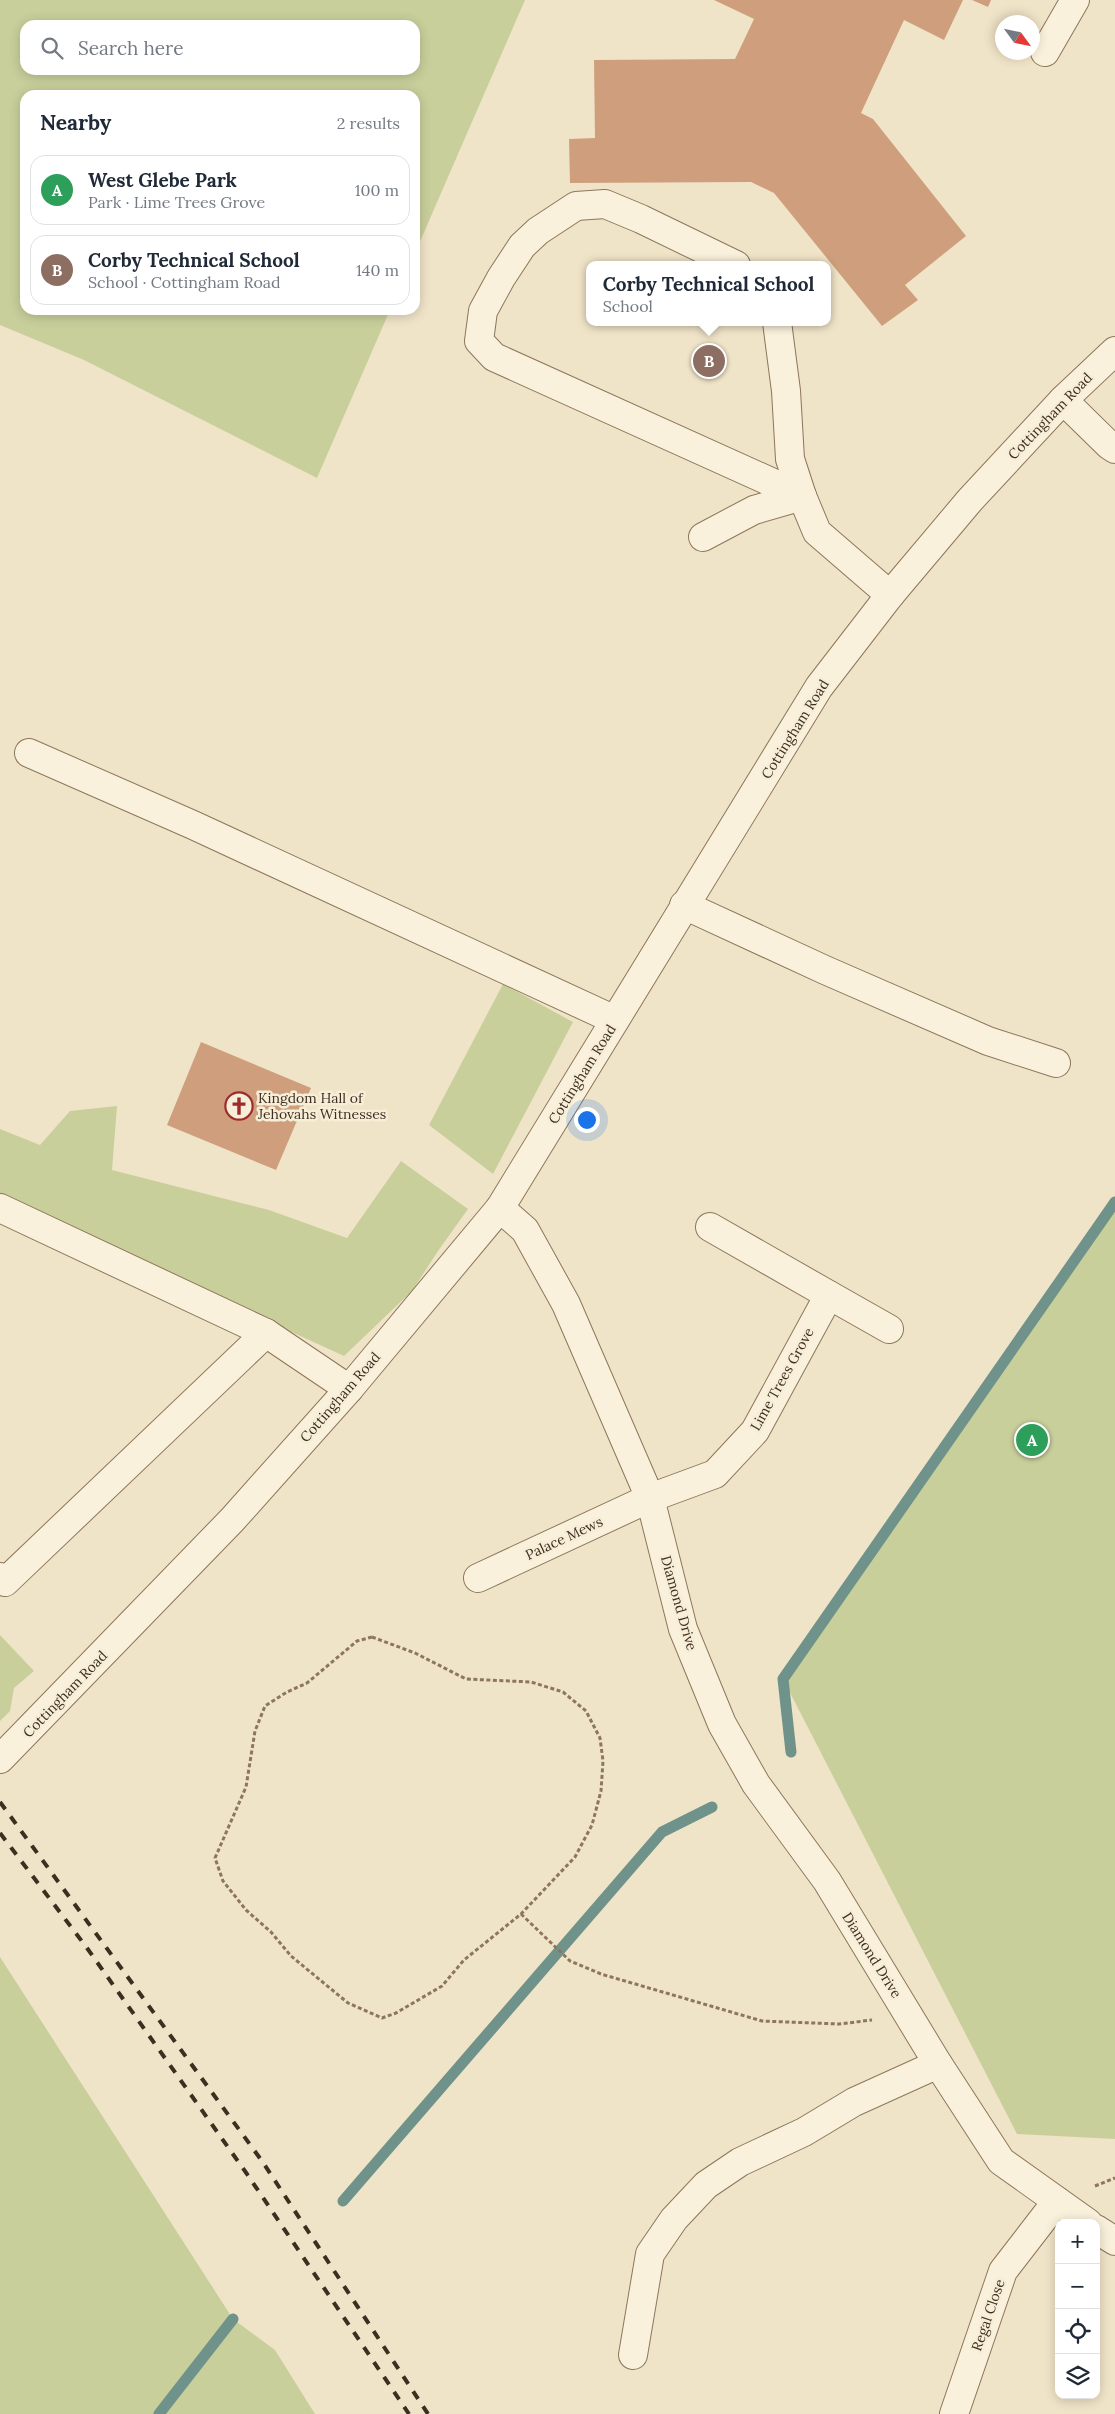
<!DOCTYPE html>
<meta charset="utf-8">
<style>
body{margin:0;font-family:Lora,serif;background:#f2f2f3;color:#1f2937}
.controls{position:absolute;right:15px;bottom:15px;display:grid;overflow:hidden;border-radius:10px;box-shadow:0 2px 12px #0003}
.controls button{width:45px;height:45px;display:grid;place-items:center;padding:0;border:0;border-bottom:1px solid #e0e1e3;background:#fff;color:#1f2937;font:25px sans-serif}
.compass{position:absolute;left:995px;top:15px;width:45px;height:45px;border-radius:50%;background:#fff;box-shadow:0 2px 12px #0003;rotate:123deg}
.you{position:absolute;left:586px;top:1119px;width:18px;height:18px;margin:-12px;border:4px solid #fff;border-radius:50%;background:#1a73e8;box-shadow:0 0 0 8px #1a73e833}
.badge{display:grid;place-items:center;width:32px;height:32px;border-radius:50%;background:#0b8043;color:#fff;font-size:16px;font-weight:700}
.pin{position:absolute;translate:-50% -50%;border:2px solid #fff;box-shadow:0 1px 5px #0006}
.popup{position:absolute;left:586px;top:261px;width:245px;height:65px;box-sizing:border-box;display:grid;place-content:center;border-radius:10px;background:#fff;filter:drop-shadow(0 1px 4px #0005);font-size:16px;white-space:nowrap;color:#747a83}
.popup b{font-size:19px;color:#1f2937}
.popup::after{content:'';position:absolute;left:50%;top:100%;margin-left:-10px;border:10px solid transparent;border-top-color:#fff}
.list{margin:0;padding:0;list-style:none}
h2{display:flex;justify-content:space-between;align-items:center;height:65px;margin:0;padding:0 20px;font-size:21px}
h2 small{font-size:16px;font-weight:400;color:#747a83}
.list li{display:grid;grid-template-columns:32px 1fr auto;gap:15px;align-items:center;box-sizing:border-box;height:70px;margin:0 10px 10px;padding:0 10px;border:1px solid #e0e1e3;border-radius:15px}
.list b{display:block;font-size:19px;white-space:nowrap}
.list p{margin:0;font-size:16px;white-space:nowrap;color:#747a83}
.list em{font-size:16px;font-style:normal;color:#747a83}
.icon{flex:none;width:28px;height:28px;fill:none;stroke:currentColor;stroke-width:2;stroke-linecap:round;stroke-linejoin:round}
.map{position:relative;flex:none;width:1115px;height:2414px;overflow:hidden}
.search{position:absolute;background:#fff;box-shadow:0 2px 12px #0003;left:20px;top:20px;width:400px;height:55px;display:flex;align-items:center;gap:12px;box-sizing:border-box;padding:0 18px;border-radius:15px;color:#747a83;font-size:19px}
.panel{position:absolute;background:#fff;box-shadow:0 2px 12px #0003;left:20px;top:90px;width:400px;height:225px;border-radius:15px}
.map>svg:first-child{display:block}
</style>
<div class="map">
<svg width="1115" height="2414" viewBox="0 0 1115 2414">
<rect width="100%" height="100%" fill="#f0e4c8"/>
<g fill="#c9cf9b" fill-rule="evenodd">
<path d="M0 0H525L415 253V95H25V310H390L317 478 84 360 0 325ZM25 25H415V70H25Z"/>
<path d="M503 984 573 1022 493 1174 429 1125Z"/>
<path d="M117 1106 112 1170 269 1210 347 1238 401 1161 468 1209 438 1251 412 1291 344 1356 0 1198V1129L40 1145 70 1111Z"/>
<path d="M1115 1202V2139L1017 2134 783 1679Z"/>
<path d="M0 1635 34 1671 14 1688 10 1711 0 1721Z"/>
<path d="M0 1957 233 2319 275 2350 315 2414H0Z"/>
</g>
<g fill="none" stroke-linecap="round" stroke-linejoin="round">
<g stroke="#6f938a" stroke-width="11">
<path d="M791 1752 783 1679 1115 1202"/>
<path d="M343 2201 662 1832 712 1807"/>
<path d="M159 2414 233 2319"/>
</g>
</g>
<g fill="#cf9f7d">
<path d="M714 0H963L944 40 904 20 861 113 873 119 966 236 905 285 918 300 882 326 774 193 751 182 570 183 569 139 595 138 594 60 735 59 754 19Z"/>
<path d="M972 0H991L988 7Z"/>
<path d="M201 1042 311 1088 276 1170 167 1125Z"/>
</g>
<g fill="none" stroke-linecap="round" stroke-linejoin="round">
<g stroke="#8d765c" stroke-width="30">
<g id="minor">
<path d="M1045 52 1075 0"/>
<path d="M736 265 641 219 605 204 576 206 538 231 522 246 501 278 483 311 479 341 494 357 802 496"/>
<path d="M777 322 786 391 790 459 802 496 817 532 890 595"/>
<path d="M1063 400 1109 445 1115 449"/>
<path d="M703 537 754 510 802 496"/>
<path d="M29 753 193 825 615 1020"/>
<path d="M684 905 825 970 988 1041 1056 1063"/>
<path d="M0 1208 266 1333 349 1389"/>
<path d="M500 1208 525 1230 566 1304 650 1498 683 1629 722 1724 756 1784 827 1881 938 2064 1001 2161 1088 2223"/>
<path d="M829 1295 889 1329"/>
<path d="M0 1577 5 1582 266 1333"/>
<path d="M478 1578 650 1498 715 1474 755 1431 829 1295 710 1227"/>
<path d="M0 1759 232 1520 349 1389 500 1208 819 687 890 595 970 500 1063 400 1115 351"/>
<path d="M1096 2229 1115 2241"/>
<path d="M633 2355 650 2254 674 2219 706 2185 740 2162 804 2132 854 2102 938 2064"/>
<path d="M954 2414 1003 2271 1057 2201"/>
</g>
</g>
<g stroke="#8d765c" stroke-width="3" stroke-dasharray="4 2.5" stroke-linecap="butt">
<path d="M372 1637 415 1653 466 1679 531 1682 563 1692 586 1711 600 1738 603 1761 601 1791 592 1825 575 1857 521 1914 464 1960 442 1986 396 2013 382 2018 348 2003 291 1956 271 1932 246 1910 223 1881 215 1858 246 1787 255 1731 265 1706 287 1692 307 1683 357 1641Z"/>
<path d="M521 1914 570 1961 601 1974 762 2021 839 2024 872 2020"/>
<path d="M1095 2186 1115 2178"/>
</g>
<use href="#minor" stroke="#faf1dc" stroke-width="28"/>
<g stroke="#3d2e20" stroke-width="4" stroke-dasharray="9 9" stroke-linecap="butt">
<path d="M0 1802 262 2161 428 2414"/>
<path d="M0 1833 87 1948 247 2174 409 2414"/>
</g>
</g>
<defs>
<g id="church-ring" transform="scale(1.4375)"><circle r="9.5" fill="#f7eed8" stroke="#9e2a2b" stroke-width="1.5"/><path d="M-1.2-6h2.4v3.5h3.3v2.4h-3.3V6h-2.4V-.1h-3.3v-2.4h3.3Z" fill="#9e2a2b"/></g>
</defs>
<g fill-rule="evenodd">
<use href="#church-ring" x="239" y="1106"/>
</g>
<g text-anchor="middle" stroke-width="5" stroke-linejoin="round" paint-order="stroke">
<g font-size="14" fill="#3d2e20" stroke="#f7eed8">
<text transform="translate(1050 416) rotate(-46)" y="5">Cottingham Road</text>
<text transform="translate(795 729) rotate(-58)" y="5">Cottingham Road</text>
<text transform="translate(582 1074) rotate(-58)" y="5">Cottingham Road</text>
<text transform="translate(782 1379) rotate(-61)" y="5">Lime Trees Grove</text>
<text transform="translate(340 1397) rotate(-49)" y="5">Cottingham Road</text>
<text transform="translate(564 1538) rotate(-25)" y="5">Palace Mews</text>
<text transform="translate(679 1603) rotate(74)" y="5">Diamond Drive</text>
<text transform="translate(65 1694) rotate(-46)" y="5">Cottingham Road</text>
<text transform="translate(872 1955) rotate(58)" y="5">Diamond Drive</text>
<text transform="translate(988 2315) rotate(-71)" y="5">Regal Close</text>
</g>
<g font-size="14" fill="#3d2e20" stroke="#f7eed8" text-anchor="start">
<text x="258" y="1103">Kingdom Hall of<tspan x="258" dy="16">Jehovahs Witnesses</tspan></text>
</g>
</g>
</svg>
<div class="controls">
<button>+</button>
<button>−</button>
<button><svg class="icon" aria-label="locate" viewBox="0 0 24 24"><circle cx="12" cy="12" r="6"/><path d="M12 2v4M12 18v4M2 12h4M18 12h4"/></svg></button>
<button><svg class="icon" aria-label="layers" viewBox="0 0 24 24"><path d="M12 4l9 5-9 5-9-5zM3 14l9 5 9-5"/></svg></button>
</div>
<svg class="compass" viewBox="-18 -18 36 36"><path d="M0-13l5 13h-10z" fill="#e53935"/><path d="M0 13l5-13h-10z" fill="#747a83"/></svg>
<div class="you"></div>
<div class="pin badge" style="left:1032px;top:1440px;background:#2e9e5b">A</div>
<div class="pin badge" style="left:709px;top:361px;background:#8d6e63">B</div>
<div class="popup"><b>Corby Technical School</b>School</div>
<div class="search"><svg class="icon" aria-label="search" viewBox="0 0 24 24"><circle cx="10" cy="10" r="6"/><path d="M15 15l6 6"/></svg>Search here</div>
<section class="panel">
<h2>Nearby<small>2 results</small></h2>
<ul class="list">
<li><span class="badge" style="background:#2e9e5b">A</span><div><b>West Glebe Park</b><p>Park · Lime Trees Grove</p></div><em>100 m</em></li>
<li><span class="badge" style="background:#8d6e63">B</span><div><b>Corby Technical School</b><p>School · Cottingham Road</p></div><em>140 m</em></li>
</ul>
</section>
</div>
